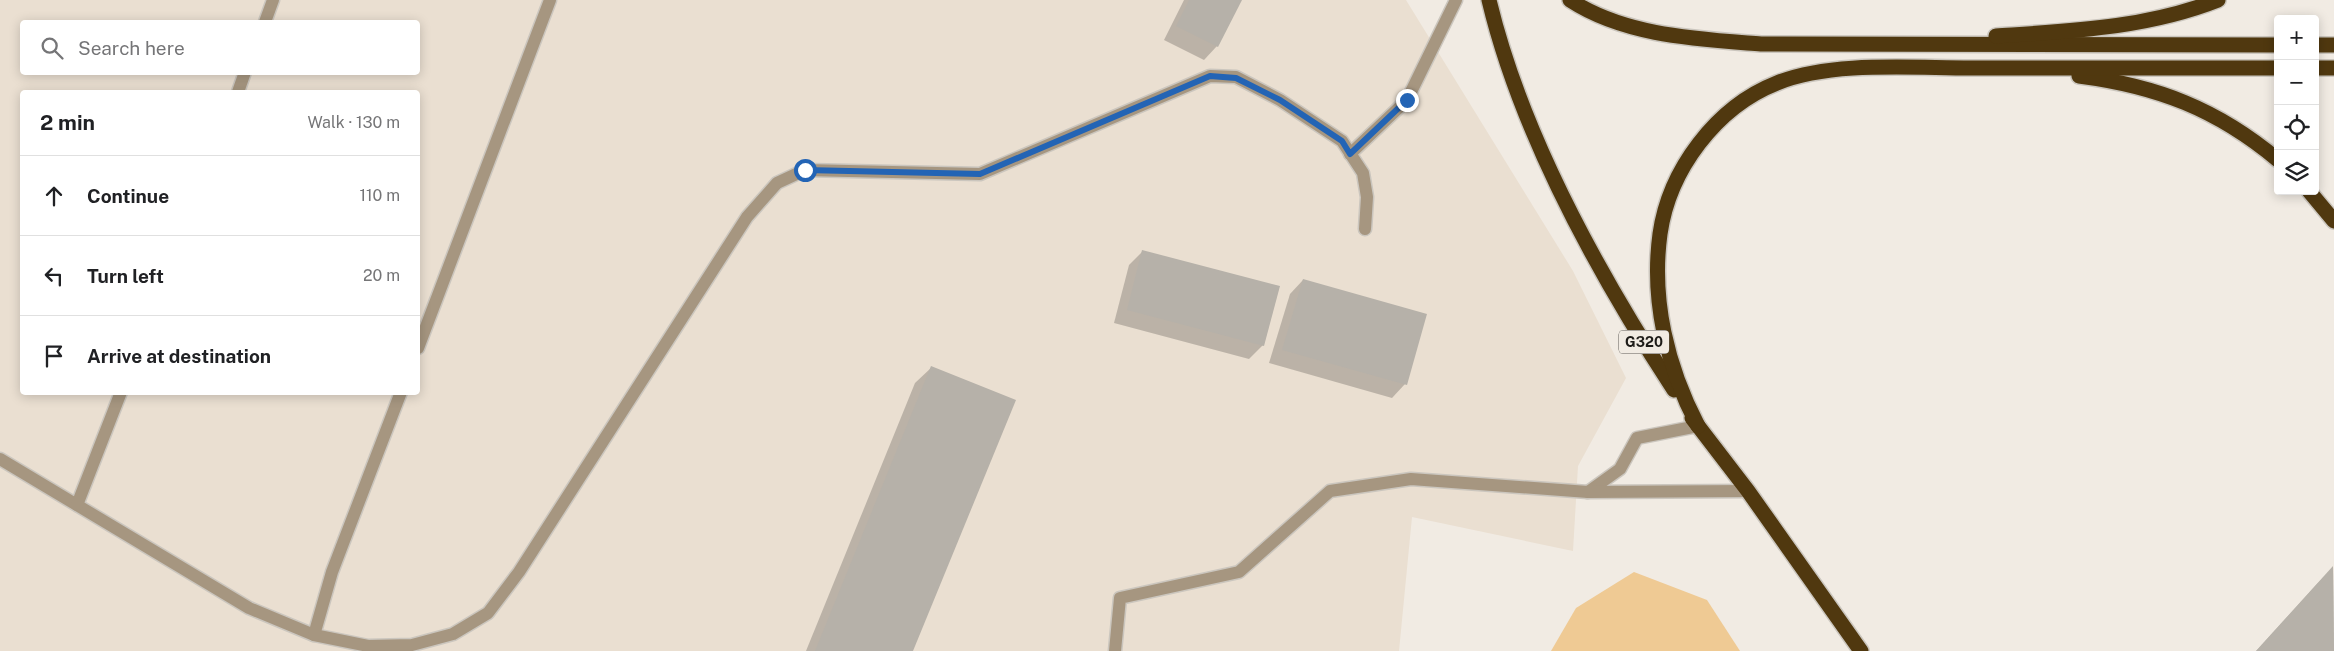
<!DOCTYPE html>
<meta charset="utf-8">
<style>
body{margin:0;font-family:"Public Sans",sans-serif;background:#f6f6f6;color:#202124}
.controls{position:absolute;right:15px;top:15px;display:grid;overflow:hidden;border-radius:5px;box-shadow:0 2px 12px #0003}
.controls button{width:45px;height:45px;display:grid;place-items:center;padding:0;border:0;border-bottom:1px solid #e0e0e0;background:#fff;color:#202124;font:25px sans-serif}
.stop{position:absolute;width:15px;height:15px;margin:-11px;border:4px solid #2364b5;border-radius:50%;background:#fff}
.stop.end{background:#2364b5;border-color:#fff;box-shadow:0 1px 5px #0008}
.list{margin:0;padding:0;list-style:none}
h2{display:flex;justify-content:space-between;align-items:center;height:65px;margin:0;padding:0 20px;font-size:21px}
h2 small{font-size:16px;font-weight:400;color:#757577}
.list li{display:grid;grid-template-columns:32px 1fr auto;gap:15px;align-items:center;box-sizing:border-box;height:80px;padding:0 20px;border-top:1px solid #e0e0e0}
.list b{display:block;font-size:19px;white-space:nowrap}
.list em{font-size:16px;font-style:normal;color:#757577}
.icon{flex:none;width:28px;height:28px;fill:none;stroke:currentColor;stroke-width:2;stroke-linecap:round;stroke-linejoin:round}
.map{position:relative;flex:none;width:2334px;height:651px;overflow:hidden}
.search{position:absolute;background:#fff;box-shadow:0 2px 12px #0003;left:20px;top:20px;width:400px;height:55px;display:flex;align-items:center;gap:12px;box-sizing:border-box;padding:0 18px;border-radius:5px;color:#757577;font-size:19px}
.panel{position:absolute;background:#fff;box-shadow:0 2px 12px #0003;left:20px;top:90px;width:400px;height:305px;border-radius:5px}
.map>svg:first-child{display:block}
</style>
<div class="map">
<svg width="2334" height="651" viewBox="0 0 2334 651">
<rect width="100%" height="100%" fill="#f1ebe3"/>
<path fill="#eadfd1" fill-rule="evenodd" d="M0 0H1406L1573 271 1626 378 1578 466 1573 551 1412 517 1399 651H0ZM22 22H418V72H22ZM22 92H418V392H22Z"/>
<path fill="#efca94" d="M1634 572 1707 600 1740 651H1551L1576 608Z"/>
<g fill="#0003">
<path d="M1184 0H1240L1217 46 1204 60 1164 40Z"/>
<path d="M1143 251 1263 345 1249 359 1114 323 1129 265Z"/>
<path d="M1303 280 1405 384 1392 398 1269 363 1290 294Z"/>
<path d="M932 367 912 651H806L915 383Z"/>
<path d="M2333 568 2334 651H2256L2317 584Z"/>
</g>
<g fill="#b6b1a9">
<path d="M1189 0H1242L1218 47 1176 26Z"/>
<path d="M1142 250 1280 286 1264 346 1127 310Z"/>
<path d="M1303 279 1427 314 1407 385 1282 350Z"/>
<path d="M931 366 1016 400 913 651H815Z"/>
<path d="M2333 566 2334 651H2256Z"/>
</g>
<g fill="none" stroke-linecap="round" stroke-linejoin="round">
<g stroke="#cbc6be" stroke-width="15">
<g id="minor">
<path d="M265 22 273 0"/>
<path d="M238 92 245 72"/>
<path d="M1350 154 1407 100 1456 0"/>
<path d="M418 348 550 0"/>
<path d="M0 459 249 608 314 635 368 646 412 645 453 634 488 613 519 572 747 217 777 183 805 170 980 174 1210 76 1236 77 1280 100 1342 141 1363 173 1367 197 1365 229"/>
<path d="M1588 492 1620 469 1637 438 1698 426"/>
<path d="M77 505 121 392"/>
<path d="M314 635 332 572 401 392"/>
<path d="M1115 651 1120 598 1239 572 1330 491 1411 479 1588 492 1748 491"/>
</g>
</g>
<g stroke="#cbc6be" stroke-width="18">
<g id="highway">
<path d="M1489 0C1521 134 1599 275 1674 390"/>
<path d="M1570 0C1625 36 1697 39 1761 44L2278 45"/>
<path d="M1996 36C2072 31 2147 28 2218 0"/>
<path d="M2315 45H2334"/>
<path d="M2315 68H2334"/>
<path d="M2079 76C2157 86 2217 109 2278 160"/>
<path d="M2309 191 2334 221"/>
<path d="M1692 418 1748 491 1861 651"/>
<path d="M1698 426C1667 367 1651 300 1660 234 1669 170 1716 107 1777 83 1831 61 1912 68 1970 68 2073 68 2175 68 2278 68"/>
</g>
</g>
<use href="#minor" stroke="#a69680" stroke-width="12"/>
<use href="#highway" stroke="#50380f" stroke-width="15"/>
</g>
<g fill="none" stroke-linecap="round" stroke-linejoin="round">
<path stroke="#2364b5" stroke-width="6" d="M805 170 980 174 1210 76 1236 78 1280 100 1342 141 1350 154 1407 100"/>
</g>
<g text-anchor="middle" stroke-width="4.5" stroke-linejoin="round" paint-order="stroke">
<rect fill="#f1ebe3" stroke="#5d5955" stroke-width="1" x="1619" y="330.5" width="50" height="23" rx="4"/>
<g font-size="14" font-weight="bold" fill="#1d1b18">
<text x="1644" y="347">G320</text>
</g>
</g>
</svg>
<div class="controls">
<button>+</button>
<button>−</button>
<button><svg class="icon" aria-label="locate" viewBox="0 0 24 24"><circle cx="12" cy="12" r="6"/><path d="M12 2v4M12 18v4M2 12h4M18 12h4"/></svg></button>
<button><svg class="icon" aria-label="layers" viewBox="0 0 24 24"><path d="M12 4l9 5-9 5-9-5zM3 14l9 5 9-5"/></svg></button>
</div>
<div class="stop" style="left:805px;top:170px"></div>
<div class="stop end" style="left:1407px;top:100px"></div>
<div class="search"><svg class="icon" aria-label="search" viewBox="0 0 24 24"><circle cx="10" cy="10" r="6"/><path d="M15 15l6 6"/></svg>Search here</div>
<section class="panel">
<h2>2 min<small>Walk · 130 m</small></h2>
<ul class="list">
<li><svg class="icon" aria-label="ahead" viewBox="0 0 24 24"><path d="M12 20V5M6 11l6-6 6 6"/></svg><div><b>Continue</b></div><em>110 m</em></li>
<li><svg class="icon" aria-label="left" viewBox="0 0 24 24"><path d="M17 20v-9H6M10 6l-5 5 5 5"/></svg><div><b>Turn left</b></div><em>20 m</em></li>
<li><svg class="icon" aria-label="arrive" viewBox="0 0 24 24"><path d="M6 21V4h12l-3 4 3 4H6"/></svg><div><b>Arrive at destination</b></div></li>
</ul>
</section>
</div>
